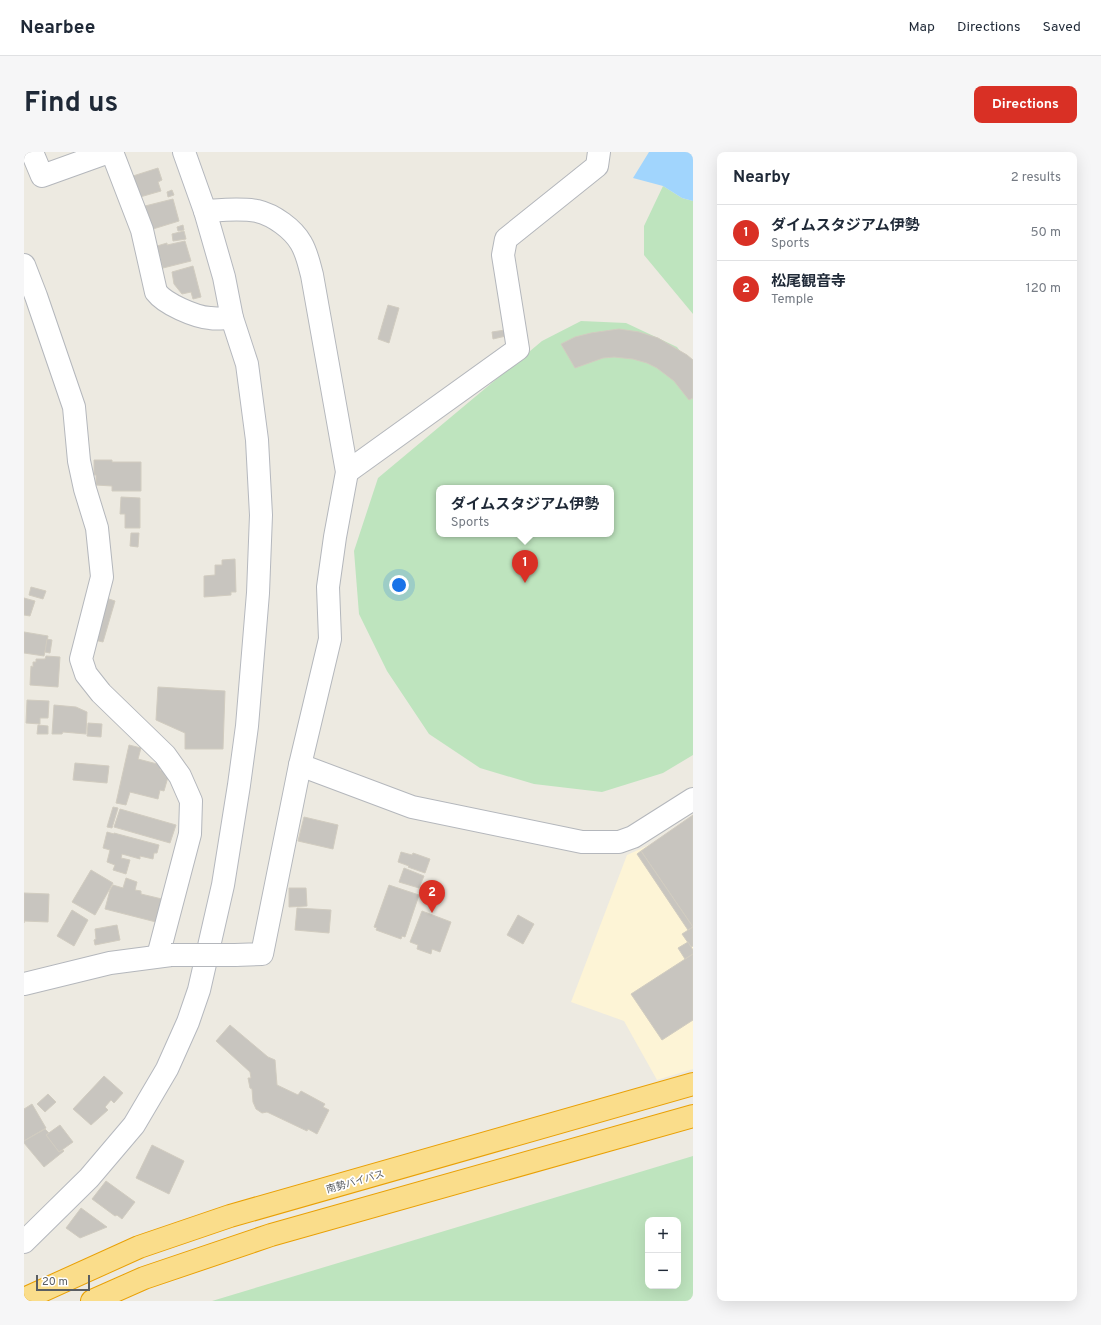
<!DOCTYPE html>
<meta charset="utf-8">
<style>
body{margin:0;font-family:Overpass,"Noto Sans JP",sans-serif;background:#f6f6f7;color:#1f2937}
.controls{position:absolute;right:12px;bottom:12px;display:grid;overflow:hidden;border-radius:8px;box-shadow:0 4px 16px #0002}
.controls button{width:36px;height:36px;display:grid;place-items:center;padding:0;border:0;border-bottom:1px solid #e0e1e3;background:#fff;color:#1f2937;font:20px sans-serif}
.scale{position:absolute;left:12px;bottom:10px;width:54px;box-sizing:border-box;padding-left:4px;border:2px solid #5a5e62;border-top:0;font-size:11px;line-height:14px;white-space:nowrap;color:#5a5e62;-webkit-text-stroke:3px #fff;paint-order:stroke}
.you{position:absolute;left:375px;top:433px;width:14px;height:14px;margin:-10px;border:3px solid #fff;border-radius:50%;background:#1a73e8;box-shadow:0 0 0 6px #1a73e833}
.badge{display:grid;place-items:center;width:26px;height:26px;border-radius:50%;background:#d93025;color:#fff;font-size:13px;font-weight:700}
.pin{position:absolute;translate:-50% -33px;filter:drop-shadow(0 1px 2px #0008)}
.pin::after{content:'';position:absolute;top:21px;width:14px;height:12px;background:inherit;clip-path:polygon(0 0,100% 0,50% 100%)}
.popup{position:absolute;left:412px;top:333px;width:178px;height:52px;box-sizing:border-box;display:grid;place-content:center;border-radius:8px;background:#fff;filter:drop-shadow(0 1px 3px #0005);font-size:13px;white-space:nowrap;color:#747a83}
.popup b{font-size:15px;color:#1f2937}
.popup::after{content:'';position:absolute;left:50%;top:100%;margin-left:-8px;border:8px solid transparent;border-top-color:#fff}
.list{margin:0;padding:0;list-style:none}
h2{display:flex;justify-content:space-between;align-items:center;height:52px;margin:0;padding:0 16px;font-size:17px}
h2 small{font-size:13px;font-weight:400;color:#747a83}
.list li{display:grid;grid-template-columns:26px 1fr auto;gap:12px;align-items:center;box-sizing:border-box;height:56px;padding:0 16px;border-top:1px solid #e0e1e3}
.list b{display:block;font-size:15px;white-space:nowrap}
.list p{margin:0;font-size:13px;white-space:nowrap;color:#747a83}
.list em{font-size:13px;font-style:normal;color:#747a83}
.map{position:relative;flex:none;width:669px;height:1149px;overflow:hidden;border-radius:8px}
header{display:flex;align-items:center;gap:24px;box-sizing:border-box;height:56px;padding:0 20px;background:#fff;border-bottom:1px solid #e0e1e3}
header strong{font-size:19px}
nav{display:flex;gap:22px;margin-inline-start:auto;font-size:14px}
.intro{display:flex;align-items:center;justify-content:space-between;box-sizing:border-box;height:96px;padding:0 24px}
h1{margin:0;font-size:28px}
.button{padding:10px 18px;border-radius:8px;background:#d93025;color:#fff;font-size:14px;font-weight:700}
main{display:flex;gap:24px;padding:0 24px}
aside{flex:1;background:#fff;border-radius:8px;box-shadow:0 4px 16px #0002}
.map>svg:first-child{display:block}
</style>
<header>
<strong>Nearbee</strong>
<nav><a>Map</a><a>Directions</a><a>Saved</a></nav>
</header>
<div class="intro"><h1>Find us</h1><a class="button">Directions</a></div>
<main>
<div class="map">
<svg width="669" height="1149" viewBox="0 0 669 1149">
<rect width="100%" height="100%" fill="#edeae1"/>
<path fill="#fdf4d6" d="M669 673V917L633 928 600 869 547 850 603 703Z"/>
<g fill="#bee4be" fill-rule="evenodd">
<path d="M639 34 658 46 669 49V162L620 103V74Z"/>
<path d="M557 169 602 171 653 195 669 216V603L639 621 578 640 510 632 456 616 405 582 363 519 335 462 330 399 354 326 518 189ZM415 336H587V382H415Z"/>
<path d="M669 1004V1149H188ZM624 1068H654V1134H624Z"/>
</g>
<path fill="#a1d5fd" d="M625 0H669V49L658 46 639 34 609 26Z"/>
<g fill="#c8c5bf" stroke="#d1ccc0">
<path d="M134 16 138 28 134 30 137 39 116 45 109 24Z"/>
<path d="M148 38 150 43 144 45 143 40Z"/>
<path d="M149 47 155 69 129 77 121 54Z"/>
<path d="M159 73 160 78 154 79 153 75Z"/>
<path d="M160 79 162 87 149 89 148 82Z"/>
<path d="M161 89 167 109 139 116 133 94 143 91V93Z"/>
<path d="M169 114 177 145 169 147 167 140 158 142 150 132 148 120Z"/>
<path d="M364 153 375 156 365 191 354 187Z"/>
<path d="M595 177 615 180 634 186 663 203 669 208V246L665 248 650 229 633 216 623 211 609 207 590 205 579 206 551 216 537 192 551 185 567 181Z"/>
<path d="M481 178 482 184 469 187 468 180Z"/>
<path d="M70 308H88V310H117V339H88V334L72 333V323H70Z"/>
<path d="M97 345 116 346V376H101V362H96Z"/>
<path d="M107 381H115L114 395 106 394Z"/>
<path d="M211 407 212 440H207V443L180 445V424L191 423V413H198V408Z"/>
<path d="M7 435 22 439 19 447 5 443Z"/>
<path d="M79 445 91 449 79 490 66 487Z"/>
<path d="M0 446 11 449 6 464 0 463Z"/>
<path d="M0 480 24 484 20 504 0 501Z"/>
<path d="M23 487 28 488 26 501 21 500Z"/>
<path d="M22 504 36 505 34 535 6 533 7 514 9 515V510H12V507H21Z"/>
<path d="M134 535 201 539 199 597H161V581L132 568Z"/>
<path d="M3 548 25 549 24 566H16V572L2 571Z"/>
<path d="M30 553 52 555 63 560 62 582 39 580 38 582H28Z"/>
<path d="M64 571 78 572 77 585 63 584Z"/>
<path d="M14 573 24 574V582H13Z"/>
<path d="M105 593 117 596 114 607 137 613 136 618 142 620 141 624 144 625 140 639 136 638 134 647 106 640 102 653 92 651Z"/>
<path d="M51 611 85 614 83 631 49 628Z"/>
<path d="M89 655 94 656 88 676 83 675Z"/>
<path d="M96 657 152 673 146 691 90 675Z"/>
<path d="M669 663V775L617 699Z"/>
<path d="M280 665 314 673 309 697 274 689Z"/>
<path d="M83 680 90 682V681L135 693 133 701H130L129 707 116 704V707L98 702 97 706 106 708 102 722 89 718 91 713 83 710 86 698 79 696Z"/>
<path d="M617 699 669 775 664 778 613 702Z"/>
<path d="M377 700 388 703 389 701 406 707 401 721 384 715 385 714 374 710Z"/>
<path d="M380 716 400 724 395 736 375 730Z"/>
<path d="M67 718 89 731 71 763 48 750Z"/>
<path d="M102 726 113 730 111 738 117 739V742L138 747 132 770 81 757 86 738 89 733 99 736Z"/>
<path d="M365 733 395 743 381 785 378 784 377 787 352 778 353 776 350 775Z"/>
<path d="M265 736H282L283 754 265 755Z"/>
<path d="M0 741 25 742 24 770 0 769V771Z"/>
<path d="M273 756 307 758 305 781 271 778Z"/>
<path d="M48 758 64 768 50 794 33 784Z"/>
<path d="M398 759 427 770 416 800 408 797 407 802 393 797 394 793 386 790Z"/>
<path d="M494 763 510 772 499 792 483 783Z"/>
<path d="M93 773 96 788 71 793 70 788 72 787 71 777Z"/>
<path d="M669 775V794L667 795 658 782Z"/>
<path d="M664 790 669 798V802L661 807 654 796Z"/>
<path d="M669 802V868L638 888 607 842Z"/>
<path d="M206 873 244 905 251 908 253 933 274 943 277 939 301 952 299 955 305 958 293 982 284 977 283 979 243 960 238 961 232 957 229 950 228 937 226 936 224 926H227L226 920 192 889Z"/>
<path d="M80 924 99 941 90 951 87 948 81 955 84 958 67 973 49 957Z"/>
<path d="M24 942 32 950 21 960 13 952Z"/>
<path d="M8 952 22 976 0 989V957Z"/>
<path d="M36 973 49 990 35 1000 22 983Z"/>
<path d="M21 977 25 981 22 983 35 1000 39 998 40 999 20 1015 0 991V989Z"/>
<path d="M128 993 160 1009 145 1042 112 1026Z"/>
<path d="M82 1029 111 1050 98 1067 93 1063 91 1064 68 1047Z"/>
<path d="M57 1056 83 1075 56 1086 42 1076Z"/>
</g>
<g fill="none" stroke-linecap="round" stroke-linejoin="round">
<g stroke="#b4b7bc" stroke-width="24">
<g id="street">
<path d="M8 0 18 24 85 0"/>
<path d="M88 0 118 78 132 140C141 152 171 165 186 166 193 167 200 166 208 166"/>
<path d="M181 59C199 58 216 56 233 59 250 63 269 77 277 91 283 101 285 112 288 123L323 320 311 385 304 435 306 487 276 613 238 802 211 803"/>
<path d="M0 113 12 144 50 255 55 309 61 337 73 376 78 425 57 507 62 522 77 541 141 603 156 624 167 649 166 682 134 804"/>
<path d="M323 320 494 197 479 103 482 87 573 14 575 0"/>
<path d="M276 613 388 655 558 690H595L609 685 669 647"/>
<path d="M0 832 86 811 147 803"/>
</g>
</g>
<g stroke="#b5b8be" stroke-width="24">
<path id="secondary" d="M0 1090 65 1026 110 973 143 917 164 870 175 838 199 733 215 633 223 574 234 441 237 363 233 288 223 212 208 166 200 125 181 59 160 0"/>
</g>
<g stroke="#e9a005" stroke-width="24">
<g id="highway">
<path d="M0 1147 115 1095 206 1064 669 932"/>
<path d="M68 1149 120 1126 247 1083 669 964"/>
</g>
</g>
<use href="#street" stroke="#fff" stroke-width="22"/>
<use href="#secondary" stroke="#fff" stroke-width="22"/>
<use href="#highway" stroke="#fadd8b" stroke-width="22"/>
<g stroke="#b4b7bc" stroke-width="24" stroke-linecap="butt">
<path id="street-bridge" d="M147 803H211"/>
</g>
<use href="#street-bridge" stroke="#fff" stroke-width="22"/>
</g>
<g text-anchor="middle" stroke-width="3.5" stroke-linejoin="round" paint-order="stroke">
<g font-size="10" fill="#5a5e62" stroke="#fff">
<text transform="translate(331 1029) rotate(-16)" y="4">南勢バイパス</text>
</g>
</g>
</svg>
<div class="controls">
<button>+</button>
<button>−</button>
</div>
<div class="scale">20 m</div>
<div class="you"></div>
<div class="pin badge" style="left:501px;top:431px">1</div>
<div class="popup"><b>ダイムスタジアム伊勢</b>Sports</div>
<div class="pin badge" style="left:408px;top:761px">2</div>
</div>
<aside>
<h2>Nearby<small>2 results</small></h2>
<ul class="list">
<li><span class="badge">1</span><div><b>ダイムスタジアム伊勢</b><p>Sports</p></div><em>50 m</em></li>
<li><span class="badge">2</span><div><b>松尾観音寺</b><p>Temple</p></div><em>120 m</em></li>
</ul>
</aside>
</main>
